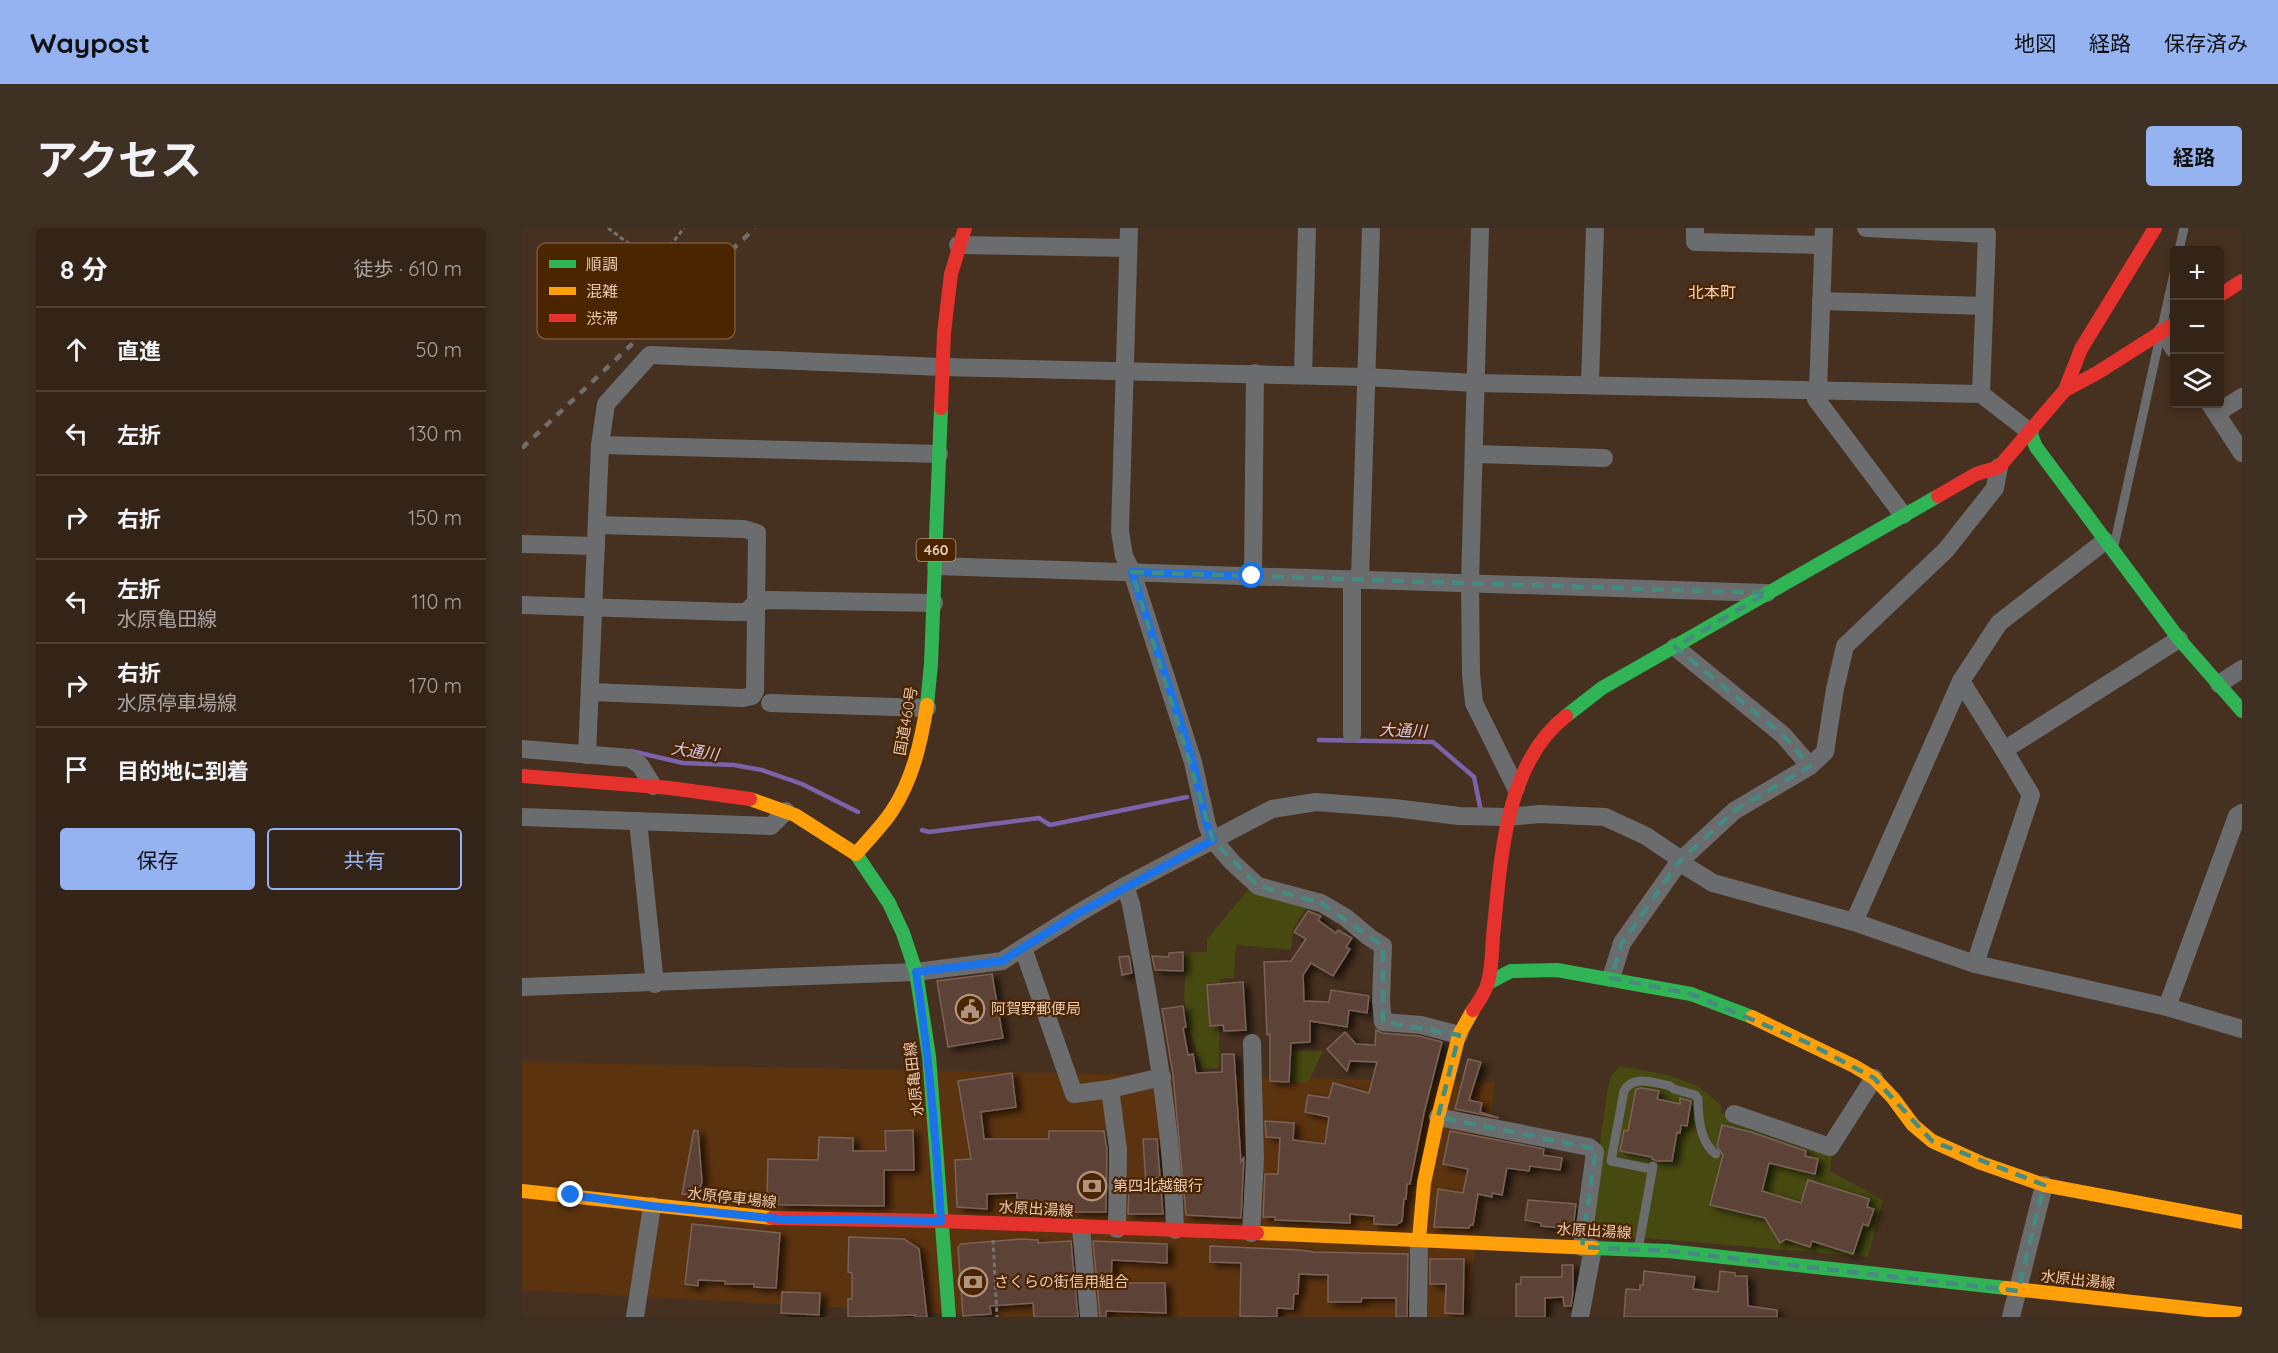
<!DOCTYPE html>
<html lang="ja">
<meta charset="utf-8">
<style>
body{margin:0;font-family:Quicksand,"Noto Sans JP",sans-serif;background:#3f3024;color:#f1f3f6}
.controls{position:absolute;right:18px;top:18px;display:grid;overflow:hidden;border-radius:6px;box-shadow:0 3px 9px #0003}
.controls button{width:54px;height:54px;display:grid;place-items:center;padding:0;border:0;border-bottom:2px solid #4e4136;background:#342417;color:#f1f3f6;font:30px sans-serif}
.stop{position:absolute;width:18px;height:18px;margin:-14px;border:4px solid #1a73e8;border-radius:50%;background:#fff}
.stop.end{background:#1a73e8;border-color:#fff;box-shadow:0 2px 6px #0008}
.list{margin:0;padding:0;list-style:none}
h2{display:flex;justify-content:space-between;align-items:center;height:78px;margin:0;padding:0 24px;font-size:26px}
h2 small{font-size:20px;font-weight:400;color:#a9a4a1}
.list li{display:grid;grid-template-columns:39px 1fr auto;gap:18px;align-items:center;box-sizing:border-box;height:84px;padding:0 24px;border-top:2px solid #4e4136}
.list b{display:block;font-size:22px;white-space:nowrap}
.list p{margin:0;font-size:20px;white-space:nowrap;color:#a9a4a1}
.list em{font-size:20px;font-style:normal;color:#a9a4a1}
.actions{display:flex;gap:12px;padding:18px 24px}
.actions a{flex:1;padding:14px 0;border:2px solid #95b2f1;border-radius:6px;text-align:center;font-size:21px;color:#95b2f1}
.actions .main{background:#95b2f1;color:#111}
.icon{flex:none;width:33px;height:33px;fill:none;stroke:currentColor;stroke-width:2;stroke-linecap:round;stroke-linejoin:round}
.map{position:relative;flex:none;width:1720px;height:1089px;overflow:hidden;border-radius:6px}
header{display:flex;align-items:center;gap:36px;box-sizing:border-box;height:84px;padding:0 30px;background:#95b2f1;color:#111}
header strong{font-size:28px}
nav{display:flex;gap:33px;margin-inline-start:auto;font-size:21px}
.intro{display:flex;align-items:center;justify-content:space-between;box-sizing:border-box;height:144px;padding:0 36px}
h1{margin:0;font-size:42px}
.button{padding:15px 27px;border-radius:6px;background:#95b2f1;color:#111;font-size:21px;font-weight:700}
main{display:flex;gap:36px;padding:0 36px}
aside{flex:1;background:#342417;border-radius:6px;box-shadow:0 3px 9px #0003}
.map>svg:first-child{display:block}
</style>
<header>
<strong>Waypost</strong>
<nav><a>地図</a><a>経路</a><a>保存済み</a></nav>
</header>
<div class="intro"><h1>アクセス</h1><a class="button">経路</a></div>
<main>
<aside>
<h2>8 分<small>徒歩 · 610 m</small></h2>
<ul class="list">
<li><svg class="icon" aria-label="ahead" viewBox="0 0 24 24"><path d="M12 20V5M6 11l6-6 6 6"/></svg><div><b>直進</b></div><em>50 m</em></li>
<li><svg class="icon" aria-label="left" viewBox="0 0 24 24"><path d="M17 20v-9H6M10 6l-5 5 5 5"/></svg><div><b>左折</b></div><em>130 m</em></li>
<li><svg class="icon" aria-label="right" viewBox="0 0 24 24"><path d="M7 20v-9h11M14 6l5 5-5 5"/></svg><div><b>右折</b></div><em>150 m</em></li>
<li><svg class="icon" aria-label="left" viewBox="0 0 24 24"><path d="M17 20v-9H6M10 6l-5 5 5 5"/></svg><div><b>左折</b><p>水原亀田線</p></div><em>110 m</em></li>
<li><svg class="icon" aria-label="right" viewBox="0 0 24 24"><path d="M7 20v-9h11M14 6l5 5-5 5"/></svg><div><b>右折</b><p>水原停車場線</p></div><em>170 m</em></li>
<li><svg class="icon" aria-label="arrive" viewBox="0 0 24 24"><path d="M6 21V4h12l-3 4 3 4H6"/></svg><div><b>目的地に到着</b></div></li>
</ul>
<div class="actions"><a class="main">保存</a><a>共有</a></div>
</aside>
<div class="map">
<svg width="1720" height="1089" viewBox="0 0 1720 1089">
<defs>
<filter id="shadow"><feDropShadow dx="6" dy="3.5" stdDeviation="3" flood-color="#0009"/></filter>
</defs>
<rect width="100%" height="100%" fill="#46301f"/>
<path fill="#5c330f" d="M0 834 973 854 945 1089H485L0 1062Z"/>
<g fill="#464910">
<path d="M726 662 785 679 771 700 769 722 714 717 712 750 698 751 697 840 680 841 666 796 662 770 664 725 685 724V711Z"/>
<path d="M769 823H801L786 855 768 853Z"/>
<path d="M1098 838 1146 847 1176 858 1200 878 1199 885 1310 924 1308 943 1361 972 1346 1029 1123 1010 1067 1008 1066 994 1086 860 1089 848Z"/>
</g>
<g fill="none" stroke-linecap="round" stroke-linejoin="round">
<g stroke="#7b62a9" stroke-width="4.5">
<path d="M797 512 911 514 952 549 959 583"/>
<path d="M109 523 161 535 212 537 240 542 280 556 336 584"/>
<path d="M400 602 407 604 517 590 528 597 665 569"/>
</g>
</g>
<g fill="#5d4337" stroke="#796257" stroke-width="1.5" filter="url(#shadow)">
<path d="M786 683 799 688 796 692 814 705 816 702 830 710 824 719 828 721 811 748 789 735 781 747 782 773 807 774 809 762 847 768 845 785 827 782 825 799 788 793V814L769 815 767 854 748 853V806L745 807 742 734 769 733 784 711 772 704Z"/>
<path d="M661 724V743L633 742 630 728 647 729V725Z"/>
<path d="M607 728 610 745 600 747 597 729Z"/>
<path d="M470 746 481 810 426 819 415 753Z"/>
<path d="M721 754 724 802 702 803 701 797 688 798 685 757Z"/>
<path d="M661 778 664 799 661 800 666 827 671 826 674 845 700 844V826H712L719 934 722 929 719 990 664 987 651 847 640 781Z"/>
<path d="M854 802 860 805 897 808 920 814 902 885 888 956H885L884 971H882L880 993 874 997 852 996V988L828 986V995L753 992V989H741L743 946H756L758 910 744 909 743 893 772 895 771 912 803 916 807 889 783 884 786 867 807 870 811 855 847 865 855 834 828 833 825 843 805 821 823 804 834 816 853 817Z"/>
<path d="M946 831 959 834 947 872 960 875 958 884 977 890 933 881Z"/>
<path d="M490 845 494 879 459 884 462 911H527V903H582L585 922 584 984H551V975L508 974V982H495V965L465 966V981L435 979 433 932 449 931 436 853Z"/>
<path d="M1119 860 1137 863 1135 871 1158 876V870L1169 873 1165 898 1159 897 1158 905 1155 904 1150 933H1136L1130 931V929L1098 923 1102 902 1106 903 1114 861Z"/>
<path d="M1200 897 1229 904 1284 923 1283 928 1296 931 1293 946 1247 935 1240 963 1279 975 1286 952 1347 971 1345 979 1352 981 1346 998 1341 996 1331 1026 1290 1013 1288 1019 1264 1011 1258 1015 1243 990 1188 977 1201 927 1195 918Z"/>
<path d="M172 902 176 903 180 954 176 968 160 966Z"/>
<path d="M391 902 392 942H362V978L259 977 256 976 257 969H245L246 931 296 932 297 909 331 910V923H364L363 903Z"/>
<path d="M928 903 1022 921 1021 927 1040 930 1038 942 1008 938 1007 943 985 940 980 967 970 965V969L956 966 951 997H948L947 1000 912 999 916 961 941 965 946 941 921 936Z"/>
<path d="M621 911H635L641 986H606L607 956H624Z"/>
<path d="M1006 972 1054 976 1051 1001 1019 998V995L1003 992Z"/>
<path d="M170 996 258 1005 254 1060 232 1059V1056H203V1053L176 1052V1058L163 1056Z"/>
<path d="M327 1009 382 1011 397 1021 405 1089H393V1087L326 1089V1071H330V1045L326 1044Z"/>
<path d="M500 1011 516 1012V1015L549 1013 556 1089H512L511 1075 468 1078 469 1086 441 1088 436 1019 439 1016Z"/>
<path d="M571 1013 645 1016V1035L590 1032 589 1055H643L644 1085 584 1083V1089H578Z"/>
<path d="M688 1018 777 1022 792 1024 886 1026 885 1089H874V1070H840L839 1074H806V1047L777 1046 776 1066H772L771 1081 755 1080V1089L718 1088 719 1035 688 1034Z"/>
<path d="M908 1031H942L941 1086 923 1085 924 1056H908Z"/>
<path d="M1040 1037H1051V1064L1049 1078H1042L1041 1069 1023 1070V1089H994V1056H999V1049H1040Z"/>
<path d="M1122 1043 1173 1049 1171 1061 1196 1064 1198 1043 1213 1045V1048H1225L1226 1078 1255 1082V1089H1102L1104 1061 1118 1062V1057H1121Z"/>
<path d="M260 1064 298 1065 297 1087 259 1085Z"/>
</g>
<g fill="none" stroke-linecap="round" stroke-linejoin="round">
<g stroke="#737271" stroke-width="3" stroke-dasharray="4.5 3" stroke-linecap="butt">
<path d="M86 0 134 36 162 0"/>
<path d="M471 1012 475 1089"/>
</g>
<g stroke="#6a6c6e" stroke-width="9">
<path d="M1657 22 1662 0"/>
<path d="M1592 318 1652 45"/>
<path d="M1130 941 1089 933 1102 863C1111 846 1133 855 1148 858L1152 861 1173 867 1176 871C1176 890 1178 915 1194 926"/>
<path d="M1116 1022 1131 938"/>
</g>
<g stroke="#6a6c6e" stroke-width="18">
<path d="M607 0 598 303 602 328 610 344 671 534 685 597 691 612 710 634 736 658 799 675 823 689 847 709 861 718 859 773 861 794 899 797 937 807"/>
<path d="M958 0 948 355 949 446 952 475 994 560"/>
<path d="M1173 0V14L1301 17"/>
<path d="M1302 0 1296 162 1294 171 1381 287"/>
<path d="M1344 0 1465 6 1459 166"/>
<path d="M436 17 606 20"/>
<path d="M1299 73 1462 78"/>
<path d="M1641 103 1652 121"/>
<path d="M781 147 785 0"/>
<path d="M1068 156 1073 0"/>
<path d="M1688 176 1720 225"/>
<path d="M1695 185 1720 169"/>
<path d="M78 217 417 226"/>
<path d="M952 226 1082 230"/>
<path d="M0 316 74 318"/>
<path d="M414 338 1245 365"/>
<path d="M731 348 733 145"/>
<path d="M830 351V506"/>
<path d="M838 351 849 0"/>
<path d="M0 377 211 384H224L234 375 246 372 412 375"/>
<path d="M1153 419 1261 507 1288 538"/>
<path d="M1439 453 1482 522"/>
<path d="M1697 456 1720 441"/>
<path d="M68 464 221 470 230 468 233 463 235 305 222 301 75 297"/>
<path d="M248 475 405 480"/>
<path d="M0 521 107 530 118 537 131 558"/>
<path d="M65 527 78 217 84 176 128 127 420 139 843 149 954 155 1459 166 1508 204"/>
<path d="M0 589 249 598 264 583"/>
<path d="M116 593 133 756"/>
<path d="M603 658 609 676C629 784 650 891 653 1002"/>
<path d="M1332 694 1439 453 1477 395 1583 313"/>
<path d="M501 720 552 866 588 861 596 921 595 1001"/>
<path d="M1453 736 1509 567 1482 522 1657 411"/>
<path d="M1089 750 1100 715 1157 634 1212 583 1288 538 1303 524 1313 461 1323 418 1424 322 1473 260 1477 239"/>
<path d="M0 759 394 744 480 733 555 686 603 658 750 581 794 574 872 580 937 588 986 589 1018 586 1083 589 1124 608 1155 629 1157 634 1191 655 1332 694 1453 736 1645 779 1720 801"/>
<path d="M1645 779 1715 588 1720 585"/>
<path d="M588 861 640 849"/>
<path d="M1212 886 1308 919 1352 850"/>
<path d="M916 889 1067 919 1073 924 1060 1019"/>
<path d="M559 1000 567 1089"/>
<path d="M729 1005 733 931 730 815"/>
<path d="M113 1089 130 978"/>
<path d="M896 1089 897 1011"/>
<path d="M1058 1089 1071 1020"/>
<path d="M1489 1089 1522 957"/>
</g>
<g stroke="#30b455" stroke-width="14">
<path d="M1508 204 1514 219 1657 411 1720 483"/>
<path d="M405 477 409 436 419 180"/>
<path d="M1044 488 1080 460 1416 268"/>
<path d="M334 626 367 675 381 705 394 744 407 828 427 1089"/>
<path d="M966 755 989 743 1035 742 1169 766 1230 789"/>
<path d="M1071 1020 1146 1023 1484 1060"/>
</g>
<g stroke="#ff9f0a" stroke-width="14">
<path d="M228 571 273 587 334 626C346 612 360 598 370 583 391 551 399 514 405 477"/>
<path d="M1230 789 1332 838 1352 850 1371 870 1391 897 1410 913 1459 935 1522 957 1720 994"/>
<path d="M0 963 250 990"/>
<path d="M735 1005 1071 1020"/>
<path d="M897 1011 902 955 916 889 937 807 951 782"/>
<path d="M1484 1060 1720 1086"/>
</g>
<g stroke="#e5322d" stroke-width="14">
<path d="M1698 67 1720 53"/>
<path d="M1543 162 1575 145 1652 96"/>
<path d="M419 180 422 105 429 46 443 0"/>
<path d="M1416 268 1454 246 1477 239 1543 162 1559 121 1633 0"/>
<path d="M0 548 148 560 228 571"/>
<path d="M951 782C956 774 964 764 966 754 970 740 970 723 971 708 979 636 981 537 1044 488"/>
<path d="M250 990 419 993 735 1005"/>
</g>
<path stroke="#716d6a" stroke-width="4.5" stroke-dasharray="8 8" stroke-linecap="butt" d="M0 220 233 0"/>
</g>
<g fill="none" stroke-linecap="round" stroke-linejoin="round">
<path stroke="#1a73e8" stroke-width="8" d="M49 967 130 978 258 991 419 993C414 910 407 827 394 744L480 733 555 686 691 612 685 597 671 534 610 344 730 348"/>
</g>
<path fill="none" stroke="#468b80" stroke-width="4.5" stroke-dasharray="12 8" stroke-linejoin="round" d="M610 344 1245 365 1153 419 1261 507 1288 538 1212 583 1157 634 1100 715 1089 750 1169 766 1286 815 1352 850 1410 913 1522 957 1496 1063 1146 1023 1060 1019 1074 921 916 889 937 807 861 794V718L799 675 736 658 691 612Z"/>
<defs>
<g id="civic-ring" transform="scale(1.5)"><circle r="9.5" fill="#4b2502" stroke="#b19480" stroke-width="1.5"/><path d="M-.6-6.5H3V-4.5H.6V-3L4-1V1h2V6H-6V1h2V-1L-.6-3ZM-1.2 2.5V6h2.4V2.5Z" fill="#b19480"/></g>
<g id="bank-ring" transform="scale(1.5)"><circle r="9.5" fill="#4b2502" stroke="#b19480" stroke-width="1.5"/><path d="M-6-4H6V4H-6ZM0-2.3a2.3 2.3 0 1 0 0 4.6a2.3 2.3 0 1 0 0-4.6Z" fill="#b19480"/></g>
</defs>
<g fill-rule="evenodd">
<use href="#civic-ring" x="448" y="781"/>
<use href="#bank-ring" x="570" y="958"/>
<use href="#bank-ring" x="451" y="1054"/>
</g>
<g text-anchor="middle" stroke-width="4.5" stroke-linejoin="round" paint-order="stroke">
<rect fill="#4b2502" stroke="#ba987f" stroke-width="1.5" x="394.5" y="311" width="39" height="22" rx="4.5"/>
<g font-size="14" font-weight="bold" fill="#eacab5">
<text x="414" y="327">460</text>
</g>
<g font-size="15" fill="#eacab5" stroke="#4b2502">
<text transform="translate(384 493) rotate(-80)" y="5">国道460号</text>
<text transform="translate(392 851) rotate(-96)" y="5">水原亀田線</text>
<text transform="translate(210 970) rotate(6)" y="5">水原停車場線</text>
<text transform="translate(514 981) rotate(3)" y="5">水原出湯線</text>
<text transform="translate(1072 1003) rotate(3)" y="5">水原出湯線</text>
<text transform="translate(1556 1052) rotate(6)" y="5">水原出湯線</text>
</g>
<g font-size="15" fill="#eacab5" stroke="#4b2502" text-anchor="start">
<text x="469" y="786">阿賀野郵便局</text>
<text x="591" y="963">第四北越銀行</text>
<text x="472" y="1059">さくらの街信用組合</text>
</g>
<g font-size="16" fill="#f6d1b7" stroke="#4b2502">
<text x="1190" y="70">北本町</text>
</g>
<g font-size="16" font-style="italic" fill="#d5caf6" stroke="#4b2502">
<text transform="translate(881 502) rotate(2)" y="6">大通川</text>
<text transform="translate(173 523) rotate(8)" y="6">大通川</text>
</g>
</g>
<rect x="15" y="15" width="198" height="96" rx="9" fill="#4b2502" stroke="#7b5738" stroke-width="1.5"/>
<rect x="27" y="32" width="27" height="8" fill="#30b455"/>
<rect x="27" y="59" width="27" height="8" fill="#ff9f0a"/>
<rect x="27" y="86" width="27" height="8" fill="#e5322d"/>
<g font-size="16" fill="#eacab5">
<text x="64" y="42">順調</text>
<text x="64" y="69">混雑</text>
<text x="64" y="96">渋滞</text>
</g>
</svg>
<div class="controls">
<button>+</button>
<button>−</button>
<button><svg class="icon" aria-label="layers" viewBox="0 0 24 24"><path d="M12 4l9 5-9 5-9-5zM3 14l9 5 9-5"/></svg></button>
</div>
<div class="stop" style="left:730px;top:348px"></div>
<div class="stop end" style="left:49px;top:967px"></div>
</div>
</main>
